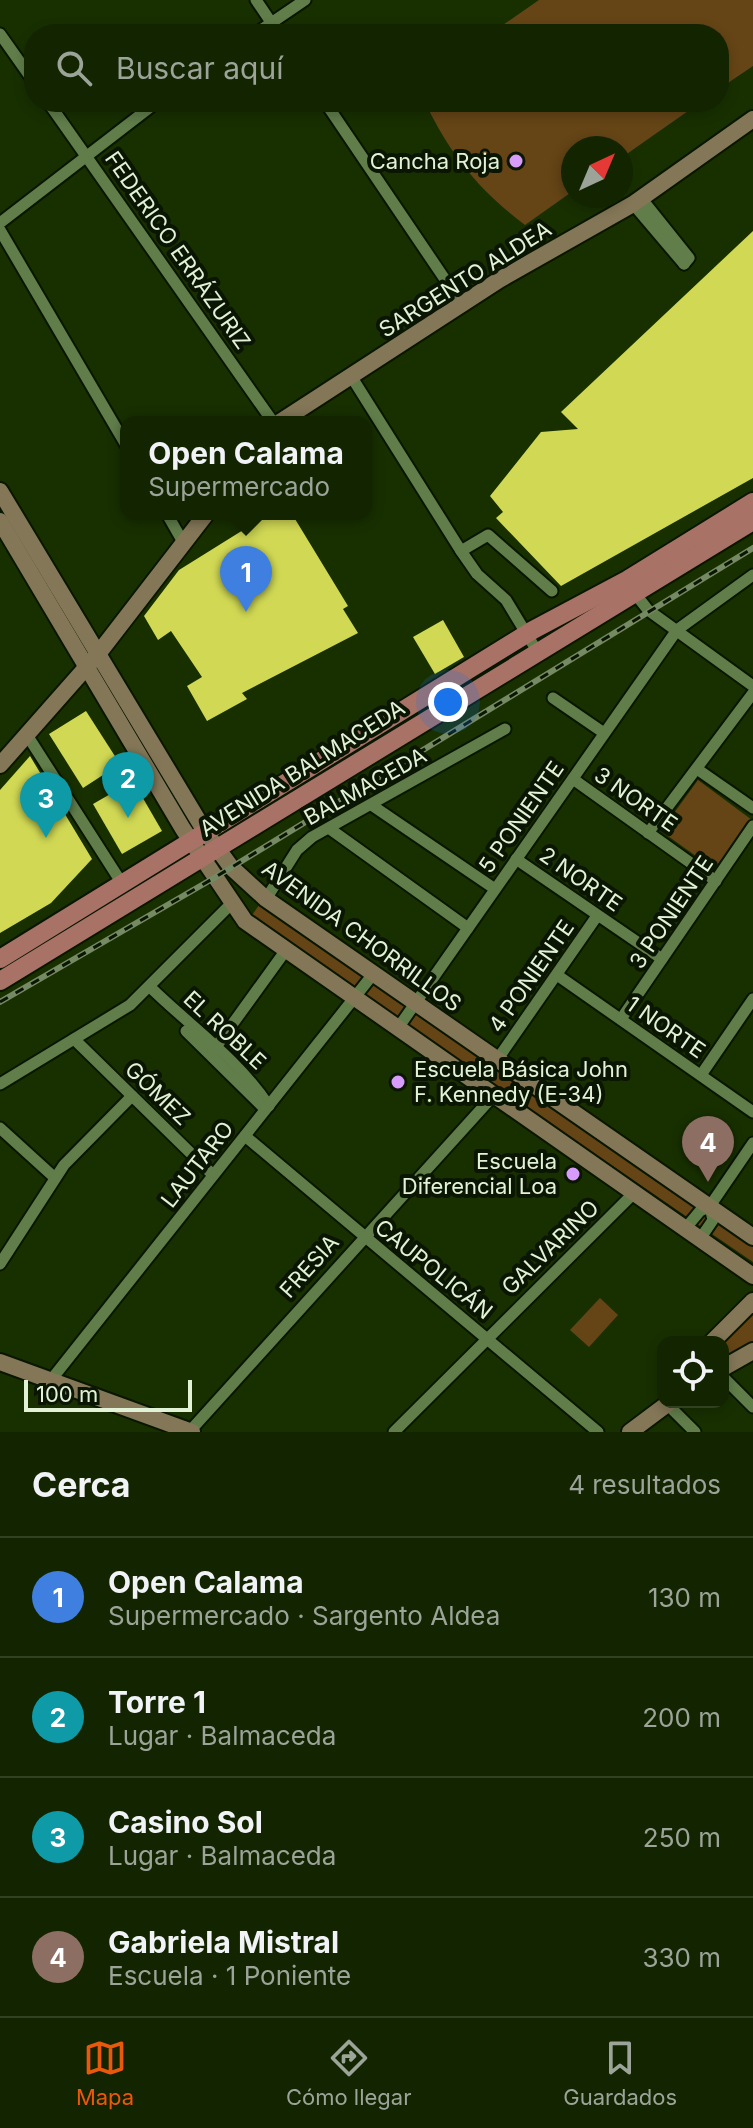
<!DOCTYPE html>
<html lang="es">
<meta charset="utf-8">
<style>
body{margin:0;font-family:Inter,sans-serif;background:#1b2c0a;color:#f1f3f6}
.controls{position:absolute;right:24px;bottom:24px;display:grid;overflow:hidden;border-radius:16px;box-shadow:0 4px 12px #0003}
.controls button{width:72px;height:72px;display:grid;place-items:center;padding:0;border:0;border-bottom:2px solid #314122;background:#122400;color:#f1f3f6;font:40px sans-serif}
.compass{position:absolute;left:561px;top:136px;width:72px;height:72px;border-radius:50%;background:#122400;box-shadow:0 4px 12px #0003;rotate:44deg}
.scale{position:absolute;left:24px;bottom:20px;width:168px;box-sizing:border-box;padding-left:8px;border:4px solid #e2f2d6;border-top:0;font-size:22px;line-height:28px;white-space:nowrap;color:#e2f2d6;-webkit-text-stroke:6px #0a1503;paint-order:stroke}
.you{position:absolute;left:448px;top:702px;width:28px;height:28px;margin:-20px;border:6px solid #fff;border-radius:50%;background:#1a73e8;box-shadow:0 0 0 12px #1a73e833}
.badge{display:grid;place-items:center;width:52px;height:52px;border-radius:50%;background:#ea580c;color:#fff;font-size:26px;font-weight:700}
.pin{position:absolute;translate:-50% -66px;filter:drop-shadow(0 2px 4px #0008)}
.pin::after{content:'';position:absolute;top:42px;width:28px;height:24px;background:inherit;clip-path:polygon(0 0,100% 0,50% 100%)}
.popup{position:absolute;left:120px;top:416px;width:252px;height:104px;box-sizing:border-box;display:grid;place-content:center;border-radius:16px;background:#122400;filter:drop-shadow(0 2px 6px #0005);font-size:26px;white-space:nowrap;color:#9ca499}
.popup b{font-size:30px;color:#f1f3f6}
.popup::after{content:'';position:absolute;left:50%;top:100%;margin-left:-16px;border:16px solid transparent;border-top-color:#122400}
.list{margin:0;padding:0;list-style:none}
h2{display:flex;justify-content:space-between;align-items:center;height:104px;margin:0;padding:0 32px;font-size:34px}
h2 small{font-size:26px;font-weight:400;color:#9ca499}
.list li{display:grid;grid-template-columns:52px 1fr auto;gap:24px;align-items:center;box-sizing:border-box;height:120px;padding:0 32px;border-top:2px solid #314122}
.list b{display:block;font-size:30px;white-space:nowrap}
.list p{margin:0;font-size:26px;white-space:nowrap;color:#9ca499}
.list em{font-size:26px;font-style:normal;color:#9ca499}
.icon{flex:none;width:44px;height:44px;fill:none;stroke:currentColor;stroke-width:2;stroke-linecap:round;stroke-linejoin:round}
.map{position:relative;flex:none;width:753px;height:1432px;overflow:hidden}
.search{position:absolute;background:#122400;box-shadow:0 4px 12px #0003;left:24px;right:24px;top:24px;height:88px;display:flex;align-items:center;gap:20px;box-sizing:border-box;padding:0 28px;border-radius:32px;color:#9ca499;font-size:30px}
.sheet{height:584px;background:#122400}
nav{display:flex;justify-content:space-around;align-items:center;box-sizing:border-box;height:112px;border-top:2px solid #314122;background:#122400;font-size:22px;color:#9ca499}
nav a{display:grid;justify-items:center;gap:4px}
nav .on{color:#ea580c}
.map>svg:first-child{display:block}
</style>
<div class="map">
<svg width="753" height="1432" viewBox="0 0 753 1432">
<rect width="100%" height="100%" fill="#183000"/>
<g fill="#654516">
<path d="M539 0H753V66L719 89V34H490Z"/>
<path d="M425 102H701L621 158V148H573V191L525 225C479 190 450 155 425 102Z"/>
<path d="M698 780 752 820 714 869 661 831Z"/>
<path d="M262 901 753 1244V1262L250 918Z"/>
<path d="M600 1298 618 1315 589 1347 570 1330Z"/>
<path d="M753 1311V1346L723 1364V1342Z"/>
</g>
<g fill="#d1d954">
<path d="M753 231V478L561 586 496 518 503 512 490 496 541 432 578 429 561 412Z"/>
<path d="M269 514H292L348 606 343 609 358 633 242 693 247 699 207 721 187 686 202 677 171 631 158 640 144 616 179 570Z"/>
<path d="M443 620 464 657 435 674 413 637Z"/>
<path d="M86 711 120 764 83 788 49 734Z"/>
<path d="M30 756 92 859 51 903 0 933V790Z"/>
<path d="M133 781 162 831 122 854 93 804Z"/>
</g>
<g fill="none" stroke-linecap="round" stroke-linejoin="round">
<g stroke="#091600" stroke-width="15">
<g id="street">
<path d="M256 0 279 34"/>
<path d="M0 34 34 82"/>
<path d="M255 34 305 0"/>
<path d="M48 102 273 422"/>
<path d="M325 102 463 306"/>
<path d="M641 198 689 258 684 264"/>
<path d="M633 204 684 264"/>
<path d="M0 223 157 102"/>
<path d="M0 230 126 445"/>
<path d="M351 376 461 551 477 574 506 600 537 651"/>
<path d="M167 514 183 542"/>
<path d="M461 551 488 535 552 591"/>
<path d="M633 591 648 610 753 686"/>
<path d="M553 698 604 733"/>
<path d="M27 735 123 885"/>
<path d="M697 769 753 808"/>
<path d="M573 779 716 881"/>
<path d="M373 806 495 889"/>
<path d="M330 829 468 928"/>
<path d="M648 833 753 693"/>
<path d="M516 859 662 959"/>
<path d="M266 899 297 850 312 837 505 729"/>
<path d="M557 975 753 1112"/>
<path d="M150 987C191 1027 237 1058 269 1106"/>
<path d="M621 1019 753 826"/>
<path d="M398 1028 677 630 753 575"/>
<path d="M186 1031 265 1109"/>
<path d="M74 1039 213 1175"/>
<path d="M213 1051 286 950"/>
<path d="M497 1060 597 916"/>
<path d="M701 1075 753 999"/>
<path d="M0 1084 130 1005 231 904"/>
<path d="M0 1128 55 1178"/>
<path d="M245 1136 598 1432"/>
<path d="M685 1229 700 1211 710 1206 753 1143"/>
<path d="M700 1239 713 1220 710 1207"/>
<path d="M0 1264 64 1165 132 1096"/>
<path d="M723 1377 753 1407"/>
<path d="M51 1380 374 973"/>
<path d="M667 1404 695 1432"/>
<path d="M190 1431 494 1095"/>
<path d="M394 1432 634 1193"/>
</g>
</g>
<g stroke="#091600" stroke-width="20">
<g id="secondary">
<path d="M280 422 499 280 633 204 753 119"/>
<path d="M0 491 204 830 231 867 266 899 753 1237"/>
<path d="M0 521 183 829 245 921 753 1276"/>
<path d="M0 765 98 654 206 514"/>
<path d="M712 1342 753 1301"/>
<path d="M0 1362 192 1432"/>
<path d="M723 1368 753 1351"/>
<path d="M630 1432 670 1402"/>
</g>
</g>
<g stroke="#091600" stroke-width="22">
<g id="primary">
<path d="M0 959 533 630 627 580 753 502"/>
<path d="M0 981 753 521"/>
</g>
</g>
<use href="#street" stroke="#607d4a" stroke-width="11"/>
<use href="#secondary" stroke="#847758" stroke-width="16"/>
<use href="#primary" stroke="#a87267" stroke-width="18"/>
<g stroke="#758963" stroke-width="6">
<path id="rail" d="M0 1002 214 878 753 548"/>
</g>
<use href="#rail" stroke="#0a1503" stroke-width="3" stroke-dasharray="9" stroke-linecap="butt"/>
</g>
<g fill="#d79bf9" stroke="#0a1503" stroke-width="3">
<circle cx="516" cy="161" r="8"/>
<circle cx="398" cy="1082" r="8"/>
<circle cx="573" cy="1174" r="8"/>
</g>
<g text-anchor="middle" stroke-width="8" stroke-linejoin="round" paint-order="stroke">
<g font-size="22" fill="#e2f2d6" stroke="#0a1503" text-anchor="end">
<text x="500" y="169">Cancha Roja</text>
<text x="414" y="1077" text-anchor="start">Escuela Básica John<tspan x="414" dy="25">F. Kennedy (E-34)</tspan></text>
<text x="557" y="1169">Escuela<tspan x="557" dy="25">Diferencial Loa</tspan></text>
</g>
<g font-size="22" fill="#e2f2d6" stroke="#0a1503">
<text transform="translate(178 250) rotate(55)" y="8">FEDERICO ERRÁZURIZ</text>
<text transform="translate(465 279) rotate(-32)" y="8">SARGENTO ALDEA</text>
<text transform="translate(302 768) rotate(-32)" y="8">AVENIDA BALMACEDA</text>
<text transform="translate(365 786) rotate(-29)" y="8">BALMACEDA</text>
<text transform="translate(636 799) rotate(35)" y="8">3 NORTE</text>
<text transform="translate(521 817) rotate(-55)" y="8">5 PONIENTE</text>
<text transform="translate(581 879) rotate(35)" y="8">2 NORTE</text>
<text transform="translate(671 912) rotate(-56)" y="8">3 PONIENTE</text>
<text transform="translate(362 936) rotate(36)" y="8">AVENIDA CHORRILLOS</text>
<text transform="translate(531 976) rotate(-55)" y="8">4 PONIENTE</text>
<text transform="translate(666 1027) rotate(35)" y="8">1 NORTE</text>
<text transform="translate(225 1030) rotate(43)" y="8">EL ROBLE</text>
<text transform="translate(158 1093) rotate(44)" y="8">GÓMEZ</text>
<text transform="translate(197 1164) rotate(-52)" y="8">LAUTARO</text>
<text transform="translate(550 1247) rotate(-44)" y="8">GALVARINO</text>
<text transform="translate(309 1266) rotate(-48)" y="8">FRESIA</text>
<text transform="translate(434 1269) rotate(39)" y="8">CAUPOLICÁN</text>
</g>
</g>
</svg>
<div class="controls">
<button><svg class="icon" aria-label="locate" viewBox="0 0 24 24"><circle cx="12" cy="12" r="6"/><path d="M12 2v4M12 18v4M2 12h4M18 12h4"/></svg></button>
</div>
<svg class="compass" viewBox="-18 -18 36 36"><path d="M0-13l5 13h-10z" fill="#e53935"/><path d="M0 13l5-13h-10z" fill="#9ca499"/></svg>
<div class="scale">100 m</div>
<div class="you"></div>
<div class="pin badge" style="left:246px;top:612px;background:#3f7fe0">1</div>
<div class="popup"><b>Open Calama</b>Supermercado</div>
<div class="pin badge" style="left:128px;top:818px;background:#0f9aa8">2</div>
<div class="pin badge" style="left:46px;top:838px;background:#0f9aa8">3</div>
<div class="pin badge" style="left:708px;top:1182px;background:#8d6e63">4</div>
<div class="search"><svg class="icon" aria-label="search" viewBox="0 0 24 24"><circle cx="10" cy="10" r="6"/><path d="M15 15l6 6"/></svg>Buscar aquí</div>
</div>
<section class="sheet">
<h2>Cerca<small>4 resultados</small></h2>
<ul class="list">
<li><span class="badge" style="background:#3f7fe0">1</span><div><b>Open Calama</b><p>Supermercado · Sargento Aldea</p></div><em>130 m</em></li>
<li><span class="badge" style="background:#0f9aa8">2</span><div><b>Torre 1</b><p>Lugar · Balmaceda</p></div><em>200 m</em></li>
<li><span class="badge" style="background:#0f9aa8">3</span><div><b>Casino Sol</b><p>Lugar · Balmaceda</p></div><em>250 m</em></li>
<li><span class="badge" style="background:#8d6e63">4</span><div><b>Gabriela Mistral</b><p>Escuela · 1 Poniente</p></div><em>330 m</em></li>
</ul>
</section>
<nav>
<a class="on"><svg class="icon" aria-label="map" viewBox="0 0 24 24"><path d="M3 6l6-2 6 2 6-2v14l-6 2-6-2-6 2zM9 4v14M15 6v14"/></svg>Mapa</a>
<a><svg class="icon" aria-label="directions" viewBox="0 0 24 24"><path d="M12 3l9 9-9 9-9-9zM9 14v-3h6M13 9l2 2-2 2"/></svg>Cómo llegar</a>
<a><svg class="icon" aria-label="saved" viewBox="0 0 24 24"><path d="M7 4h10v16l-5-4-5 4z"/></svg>Guardados</a>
</nav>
